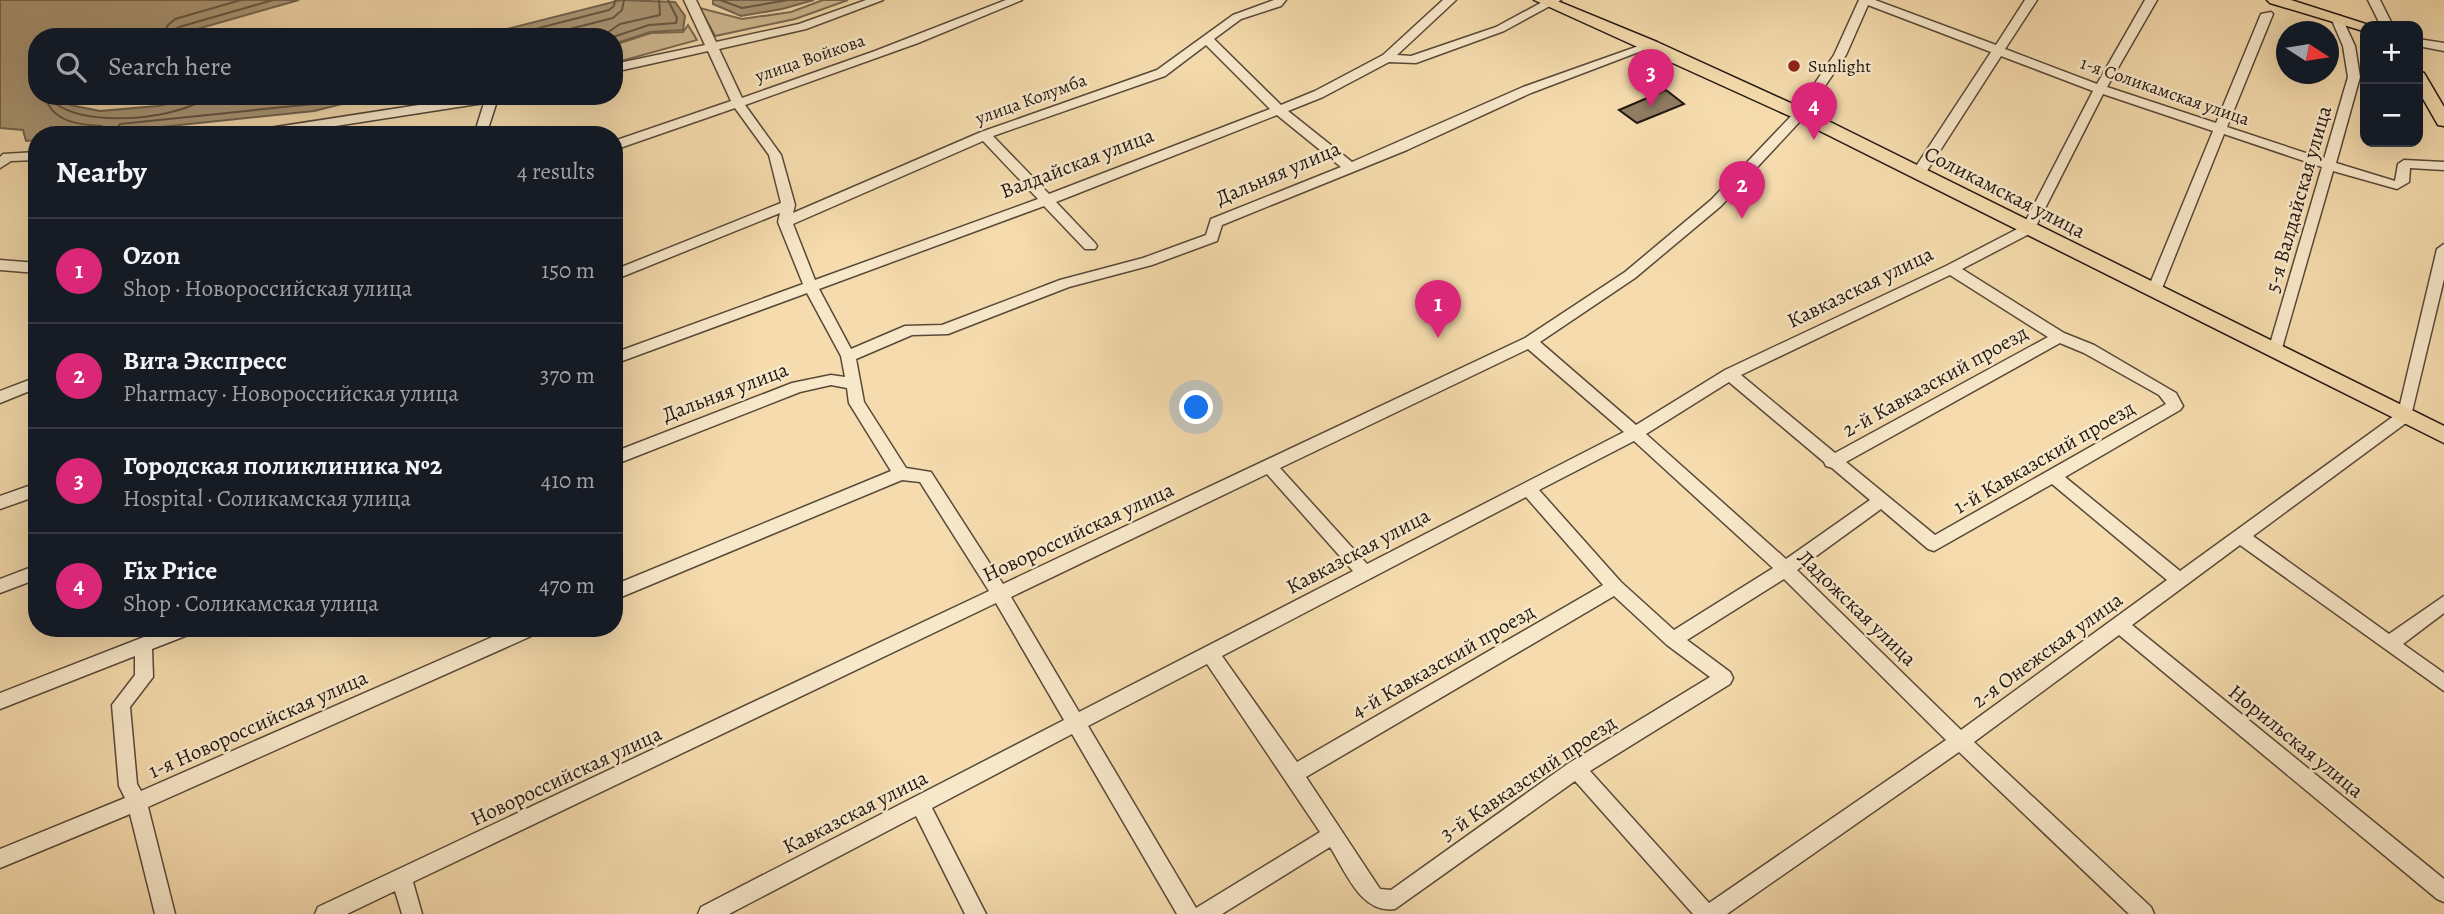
<!DOCTYPE html>
<meta charset="utf-8">
<style>
body{margin:0;font-family:Alegreya,serif;background:#20242c;color:#f1f3f6}
.controls{position:absolute;right:21px;top:21px;display:grid;overflow:hidden;border-radius:14px;box-shadow:0 7px 28px #0002}
.controls button{width:63px;height:63px;display:grid;place-items:center;padding:0;border:0;border-bottom:2px solid #363941;background:#171b24;color:#f1f3f6;font:35px sans-serif}
.compass{position:absolute;left:2276px;top:21px;width:63px;height:63px;border-radius:50%;background:#171b24;box-shadow:0 7px 28px #0002;rotate:102deg}
.you{position:absolute;left:1197px;top:408px;width:24px;height:24px;margin:-18px;border:5px solid #fff;border-radius:50%;background:#1a73e8;box-shadow:0 0 0 10px #1a73e833}
.badge{display:grid;place-items:center;width:46px;height:46px;border-radius:50%;background:#db2777;color:#fff;font-size:23px;font-weight:700}
.pin{position:absolute;translate:-50% -58px;filter:drop-shadow(0 2px 4px #0008)}
.pin::after{content:'';position:absolute;top:37px;width:24px;height:21px;background:inherit;clip-path:polygon(0 0,100% 0,50% 100%)}
.list{margin:0;padding:0;list-style:none}
h2{display:flex;justify-content:space-between;align-items:center;height:91px;margin:0;padding:0 28px;font-size:30px}
h2 small{font-size:23px;font-weight:400;color:#9ea1a6}
.list li{display:grid;grid-template-columns:46px 1fr auto;gap:21px;align-items:center;box-sizing:border-box;height:105px;padding:0 28px;border-top:2px solid #363941}
.list b{display:block;font-size:26px;white-space:nowrap}
.list p{margin:0;font-size:23px;white-space:nowrap;color:#9ea1a6}
.list em{font-size:23px;font-style:normal;color:#9ea1a6}
.icon{flex:none;width:38px;height:38px;fill:none;stroke:currentColor;stroke-width:2;stroke-linecap:round;stroke-linejoin:round}
.map{position:relative;flex:none;width:2444px;height:914px;overflow:hidden}
.search{position:absolute;background:#171b24;box-shadow:0 7px 28px #0002;left:28px;top:28px;width:595px;height:77px;display:flex;align-items:center;gap:18px;box-sizing:border-box;padding:0 24px;border-radius:28px;color:#9ea1a6;font-size:26px}
.panel{position:absolute;background:#171b24;box-shadow:0 7px 28px #0002;left:28px;top:126px;width:595px;height:511px;border-radius:28px}
.map>svg:first-child{display:block}
</style>
<div class="map">
<svg width="2444" height="914" viewBox="0 0 2444 914">
<rect width="100%" height="100%" fill="#f5dbad"/>
<filter id="stains"><feTurbulence type="fractalNoise" baseFrequency=".00286" numOctaves="4"/><feColorMatrix values="0 0 0 0 .2 0 0 0 0 .09 0 0 0 0 .02 0 0 0 .5 -.17"/></filter>
<radialGradient id="worn" r=".72"><stop offset=".6" stop-color="#630" stop-opacity="0"/><stop offset="1" stop-color="#630" stop-opacity=".3"/></radialGradient>
<g fill="#d1ba92" stroke="#7a6952" stroke-width="2">
<path d="M823 0H848L795 19 715 36 700 8 742 19 791 12Z"/>
<path d="M688 25 697 40 614 63V45L651 33 683 32Z"/>
</g>
<g fill="#ad9978" stroke="#75654f" stroke-width="2">
<path d="M0 0H299L169 37H37V96H57L70 105 100 111 157 106 208 96H374L314 111 84 135H37V140L26 141 23 130 0 128Z"/>
<path d="M621 0 675 2 685 16 683 30 650 32 614 44V37H476Z"/>
<path d="M713 0H814L782 9 741 16 713 4Z"/>
</g>
<g fill="none" stroke-linecap="round" stroke-linejoin="round">
<g stroke="#685844" stroke-width="2">
<path d="M720 0 742 8 788 0"/>
<path d="M164 37 167 26 175 19 241 0"/>
<path d="M173 37 174 30 179 27 273 0"/>
<path d="M504 37 609 10 614 6 615 0"/>
<path d="M538 37 613 18 622 10 624 0"/>
<path d="M601 37 620 24 660 15 659 0"/>
<path d="M613 37 649 25 676 23 677 18 668 0"/>
<path d="M45 96C52 122 79 125 102 126L104 135"/>
<path d="M54 96 56 104C88 126 163 120 197 103L198 96"/>
<path d="M207 96V102L210 104 290 96"/>
<path d="M113 135 120 124 313 104 346 96"/>
</g>
</g>
<path fill="#907d62" stroke="#221811" stroke-width="2" d="M1666 90 1684 104 1637 123 1619 110Z"/>
<g fill="none" stroke-linecap="round" stroke-linejoin="round">
<g stroke="#574938" stroke-width="3">
<g id="minor">
<path d="M684 0H696L716 42 799 24 866 0H883L806 29 719 49 742 98 875 51 1006 0H1022L918 43 745 105 781 155 795 205 793 213 981 132 1157 70 1233 15 1274 0H1286L1281 6 1241 19 1214 39 1281 105 1315 91 1383 55 1443 0H1456L1397 55 1411 56 1496 27 1546 0H1561L1504 31 1416 63 1389 62 1323 97 1288 111 1352 162 1523 87 1647 43 1651 41 1657 45 1531 93 1407 150 1222 225 1217 241 1152 265 1069 287 948 334 912 335 856 359 864 402 906 468 931 472 1003 584 1525 338 1625 272 1711 200 1796 111 1834 55 1859 0H1875L1996 45 2025 0H2037L2005 49 2097 84 2145 0H2157L2107 87 2216 123 2261 14 2271 12 2273 14 2227 127 2324 159 2348 77 2343 46 2331 18 2341 16 2355 46 2360 77 2336 163 2395 181 2398 164 2404 160 2444 162V170L2410 168 2409 182 2397 189 2333 171 2280 355 2275 356 2268 351 2322 167 2224 134 2161 291 2159 294H2149L2147 291 2213 131 2103 94 2033 232 1962 269 2064 333 2094 345 2176 393 2183 406 2180 410 2065 477 2180 571 2398 413 2437 249 2444 244V279L2410 420 2253 536 2389 634 2444 596V613L2403 644 2444 673V691L2240 545 2132 625 2444 879V902L2437 899 2119 635 1974 742 2151 907 2154 914H2129L1959 752 1727 914H1693L1575 781 1395 909C1361 914 1346 872 1330 847L1222 914H1177L1072 734 932 808 986 914H965L916 816 729 914H698L701 907 1064 720 996 603 413 882 422 914H402L395 891 347 914H315L318 907 989 591 920 482 902 480 614 600V585L891 471 849 403 847 388 831 385 800 392 614 465V452L792 383 831 375 845 377 841 356 807 293 614 364V353L803 284 778 222 780 213 614 280V270L781 203 769 155 735 108 614 150V141L731 101 708 51 614 72V64L705 45ZM1868 5 1991 52 1911 174 1913 177H1923L2001 56 2093 91 2023 226 1946 266 1725 370 1636 425 1540 342 1635 278 1721 206 1804 117 1846 55ZM1206 45 1270 109 1049 194 993 136 1165 76ZM1277 115 1341 167 1211 219 1206 235 1143 258 1060 280 942 325 905 326 851 349 819 289 1044 206 1085 249H1095L1097 246 1095 243 1056 202ZM983 141 1038 199 815 280 793 224ZM1950 275 2048 337 1835 453 1741 375ZM2060 343 2084 353 2159 395 2166 404 1935 535 1846 462ZM1528 349 1624 432 1367 564 1280 468ZM1729 382 1824 462 1826 466 1832 468 1870 500 1786 559 1646 434ZM1634 441 1773 568 1674 630 1621 582 1539 490ZM1267 474 1353 571 1079 712 1011 597ZM2052 484 2167 580 1961 730 1797 570 1881 509 1928 549 1934 551ZM1526 497 1603 585 1297 762 1222 656ZM1784 579 1946 740 1709 903 1590 771 1730 684 1733 678 1730 672 1687 640ZM1614 596 1667 645 1710 677 1569 763 1391 890 1380 889 1306 777ZM1207 664 1320 832 1196 908 1088 726Z"/>
<path d="M2368 0H2380L2393 26H2381Z"/>
<path d="M2418 39 2444 43V51L2418 46Z"/>
<path d="M477 96H508L497 101 486 135H474L484 103 277 135H244L250 131Z"/>
<path d="M37 152V160L11 161 0 168V157L3 154Z"/>
<path d="M0 260 37 263V273L0 270Z"/>
<path d="M37 377V388L0 403V391Z"/>
<path d="M37 483V496L0 509V496Z"/>
<path d="M37 565V579L0 593V579Z"/>
<path d="M167 628H196L193 633 152 649 153 677 130 707 137 784 141 791 513 628H541L538 633 148 807 175 914H155L130 814 0 868V849L125 798 119 786 112 705 135 675V656L0 709V693Z"/>
</g>
</g>
<g stroke="#221811" stroke-width="3">
<g id="major">
<path d="M1534 0H1555L1657 42 1806 110 2444 426V443L1794 118Z"/>
<path d="M2267 0H2291L2372 26H2365V32L2360 30 2270 3Z"/>
<path d="M2418 71 2424 73 2444 107V126L2438 125 2418 90Z"/>
</g>
</g>
<use href="#minor" fill="#f8e8ca" fill-rule="evenodd"/>
<use href="#major" fill="#f5dbad" fill-rule="evenodd"/>
</g>
<circle fill="#8f2418" stroke="#f8e8ca" stroke-width="2.5" cx="1794" cy="66" r="7"/>
<g text-anchor="middle" stroke-width="5" stroke-linejoin="round" paint-order="stroke">
<g font-size="18" fill="#221811" stroke="#f8e8ca">
<text transform="translate(810 58) rotate(-19)" y="6">улица Войкова</text>
<text transform="translate(2165 91) rotate(19)" y="6">1-я Соликамская улица</text>
<text transform="translate(1031 99) rotate(-20)" y="6">улица Колумба</text>
</g>
<g font-size="18" fill="#221811" stroke="#f8e8ca" text-anchor="start">
<text x="1808" y="72">Sunlight</text>
</g>
<g font-size="21" fill="#221811" stroke="#f8e8ca">
<text transform="translate(1077 163) rotate(-21)" y="7">Валдайская улица</text>
<text transform="translate(1278 173) rotate(-23)" y="7">Дальняя улица</text>
<text transform="translate(2005 192) rotate(27)" y="7">Соликамская улица</text>
<text transform="translate(2298 199) rotate(-74)" y="7">5-я Валдайская улица</text>
<text transform="translate(1860 287) rotate(-26)" y="7">Кавказская улица</text>
<text transform="translate(1935 381) rotate(-29)" y="7">2-й Кавказский проезд</text>
<text transform="translate(725 392) rotate(-21)" y="7">Дальняя улица</text>
<text transform="translate(2044 457) rotate(-30)" y="7">1-й Кавказский проезд</text>
<text transform="translate(1078 532) rotate(-25)" y="7">Новороссийская улица</text>
<text transform="translate(1358 551) rotate(-28)" y="7">Кавказская улица</text>
<text transform="translate(1857 608) rotate(44)" y="7">Ладожская улица</text>
<text transform="translate(2047 650) rotate(-36)" y="7">2-я Онежская улица</text>
<text transform="translate(1443 661) rotate(-30)" y="7">4-й Кавказский проезд</text>
<text transform="translate(258 724) rotate(-24)" y="7">1-я Новороссийская улица</text>
<text transform="translate(2296 741) rotate(39)" y="7">Норильская улица</text>
<text transform="translate(566 776) rotate(-25)" y="7">Новороссийская улица</text>
<text transform="translate(1528 778) rotate(-34)" y="7">3-й Кавказский проезд</text>
<text transform="translate(855 812) rotate(-27)" y="7">Кавказская улица</text>
</g>
</g>
<rect width="100%" height="100%" filter="url(#stains)"/>
<rect width="100%" height="100%" fill="url(#worn)"/>
</svg>
<div class="controls">
<button>+</button>
<button>−</button>
</div>
<svg class="compass" viewBox="-18 -18 36 36"><path d="M0-13l5 13h-10z" fill="#e53935"/><path d="M0 13l5-13h-10z" fill="#9ea1a6"/></svg>
<div class="you"></div>
<div class="pin badge" style="left:1438px;top:338px">1</div>
<div class="pin badge" style="left:1742px;top:219px">2</div>
<div class="pin badge" style="left:1651px;top:107px">3</div>
<div class="pin badge" style="left:1814px;top:140px">4</div>
<div class="search"><svg class="icon" aria-label="search" viewBox="0 0 24 24"><circle cx="10" cy="10" r="6"/><path d="M15 15l6 6"/></svg>Search here</div>
<section class="panel">
<h2>Nearby<small>4 results</small></h2>
<ul class="list">
<li><span class="badge">1</span><div><b>Ozon</b><p>Shop · Новороссийская улица</p></div><em>150 m</em></li>
<li><span class="badge">2</span><div><b>Вита Экспресс</b><p>Pharmacy · Новороссийская улица</p></div><em>370 m</em></li>
<li><span class="badge">3</span><div><b>Городская поликлиника №2</b><p>Hospital · Соликамская улица</p></div><em>410 m</em></li>
<li><span class="badge">4</span><div><b>Fix Price</b><p>Shop · Соликамская улица</p></div><em>470 m</em></li>
</ul>
</section>
</div>
